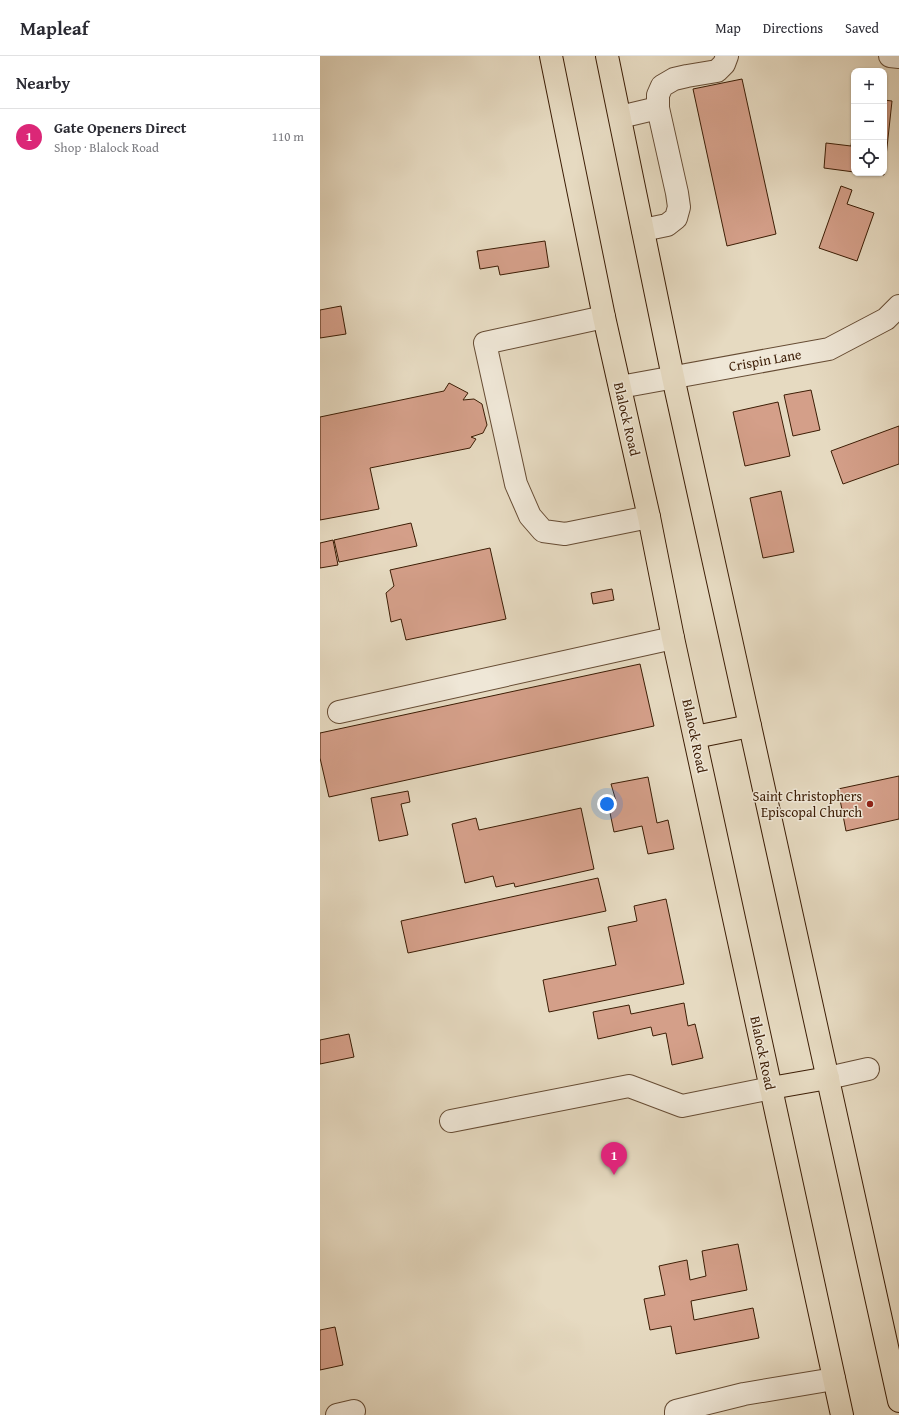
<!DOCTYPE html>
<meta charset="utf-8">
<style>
body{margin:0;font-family:"Gentium Book Plus",serif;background:#f7f7f7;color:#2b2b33}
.controls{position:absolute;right:12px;top:12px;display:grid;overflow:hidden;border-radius:8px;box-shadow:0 1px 3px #0004}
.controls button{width:36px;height:36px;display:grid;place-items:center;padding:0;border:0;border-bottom:1px solid #e1e1e2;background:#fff;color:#2b2b33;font:20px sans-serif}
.you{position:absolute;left:287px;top:748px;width:14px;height:14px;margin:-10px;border:3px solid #fff;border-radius:50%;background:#1a73e8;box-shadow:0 0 0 6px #1a73e833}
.badge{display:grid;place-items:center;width:26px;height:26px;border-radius:50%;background:#db2777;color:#fff;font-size:13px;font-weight:700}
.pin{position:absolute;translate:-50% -33px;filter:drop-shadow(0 1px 2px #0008)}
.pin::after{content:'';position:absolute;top:21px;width:14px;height:12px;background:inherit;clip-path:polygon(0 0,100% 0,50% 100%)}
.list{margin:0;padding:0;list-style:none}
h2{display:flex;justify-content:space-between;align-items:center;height:52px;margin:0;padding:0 16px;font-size:17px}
h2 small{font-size:13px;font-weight:400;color:#7c7c81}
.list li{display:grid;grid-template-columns:26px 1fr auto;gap:12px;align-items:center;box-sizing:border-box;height:56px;padding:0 16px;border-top:1px solid #e1e1e2}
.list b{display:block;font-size:15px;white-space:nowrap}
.list p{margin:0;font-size:13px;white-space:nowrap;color:#7c7c81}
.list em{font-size:13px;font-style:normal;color:#7c7c81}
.icon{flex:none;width:22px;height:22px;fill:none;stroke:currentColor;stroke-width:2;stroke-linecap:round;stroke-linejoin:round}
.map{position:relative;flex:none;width:579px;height:1359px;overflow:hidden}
header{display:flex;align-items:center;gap:24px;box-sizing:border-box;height:56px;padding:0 20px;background:#fff;border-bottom:1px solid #e1e1e2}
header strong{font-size:19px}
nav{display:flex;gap:22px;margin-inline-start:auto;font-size:14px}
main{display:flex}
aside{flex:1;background:#fff}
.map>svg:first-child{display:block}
</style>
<header>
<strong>Mapleaf</strong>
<nav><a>Map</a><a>Directions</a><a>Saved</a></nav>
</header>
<main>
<aside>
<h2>Nearby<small></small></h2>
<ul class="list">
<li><span class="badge">1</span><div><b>Gate Openers Direct</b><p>Shop · Blalock Road</p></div><em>110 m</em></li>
</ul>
</aside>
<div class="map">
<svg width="579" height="1359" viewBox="0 0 579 1359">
<rect width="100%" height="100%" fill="#e6dac1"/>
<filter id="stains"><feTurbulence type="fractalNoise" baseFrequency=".005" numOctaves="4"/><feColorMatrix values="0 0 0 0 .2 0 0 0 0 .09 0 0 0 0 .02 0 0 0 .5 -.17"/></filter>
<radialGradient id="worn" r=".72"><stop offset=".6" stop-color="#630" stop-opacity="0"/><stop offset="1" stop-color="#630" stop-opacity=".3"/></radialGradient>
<g fill="#d49f89" stroke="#3c1d05">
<path d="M422 23 456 178 407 190 373 33Z"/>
<path d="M564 44 572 45 564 119 547 117H564Z"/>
<path d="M534 67V116L504 112 506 87 531 90Z"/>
<path d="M521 130 532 134 527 148 554 157 537 205 499 192Z"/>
<path d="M225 185 229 211 180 219 178 210 160 213 157 195Z"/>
<path d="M21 250 26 278 0 282V254Z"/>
<path d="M129 327 148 337 143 344 154 343 162 348 167 369 163 377 151 381 156 383 150 392 50 412 59 453 0 464V361L124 335Z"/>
<path d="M491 334 500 374 473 380 464 339Z"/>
<path d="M458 346 470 400 425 410 413 356Z"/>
<path d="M579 370V408L523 428 511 395Z"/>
<path d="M461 435 474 496 443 502 430 442Z"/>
<path d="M91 467 97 490 19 506 14 484Z"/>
<path d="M13 484 18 509 0 512V487Z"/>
<path d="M170 492 186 563 86 584 81 563 71 566 66 537 74 530 70 514Z"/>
<path d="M292 533 294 544 273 548 271 537Z"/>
<path d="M320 608 334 670 9 741 0 702V677Z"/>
<path d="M579 720V763L526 775 518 733Z"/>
<path d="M328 721 337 767 348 764 354 793 328 798 322 770 294 776 288 747 296 745 291 728Z"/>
<path d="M88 735 90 746 81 748 88 779 59 785 51 742Z"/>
<path d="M261 752 274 813 195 831 194 827 176 831 173 820 145 827 132 768 156 762 159 774Z"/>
<path d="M278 822 286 855 88 897 81 865Z"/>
<path d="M346 843 364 928 229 956 223 924 296 909 288 871 317 865 314 850Z"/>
<path d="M364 947 368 970 375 968 383 1002 352 1009 346 977 333 980 331 971 278 983 273 956 309 949 311 958Z"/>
<path d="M29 978 34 1001 0 1008V984Z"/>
<path d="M418 1188 427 1234 371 1245 374 1264 433 1252 439 1282 356 1298 351 1270 330 1274 324 1243 345 1239 339 1210 367 1204 370 1224 386 1220 382 1195Z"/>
<path d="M15 1271 23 1309 0 1314V1274Z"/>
</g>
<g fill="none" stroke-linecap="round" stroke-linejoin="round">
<g stroke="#664c34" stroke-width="24">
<g id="minor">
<path d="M570 0 579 1"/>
<path d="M300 61 338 52"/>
<path d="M323 174 347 169 356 162 359 151 357 137 338 52V39L342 30 354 23 367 20 397 15 404 8 407 0"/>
<path d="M284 261 165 287 196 428 210 460 223 475 245 478 329 461"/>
<path d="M300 331 509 293 566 263 579 250"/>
<path d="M19 656 353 582"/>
<path d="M508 1022 548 1013"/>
<path d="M131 1065 309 1030 362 1050 451 1032"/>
<path d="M17 1359 34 1355"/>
<path d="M356 1359V1355L424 1338 514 1323"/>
</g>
</g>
<g stroke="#3c1d05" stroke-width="24">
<g id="major">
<path d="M231 0 284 261 329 461 353 582 522 1359"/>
<path d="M287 0 353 321 579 1345"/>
<path d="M375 681 430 670"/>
<path d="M451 1032 508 1022"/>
</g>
</g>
<use href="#minor" stroke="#efe7d7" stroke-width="22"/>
<use href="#major" stroke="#e6dac1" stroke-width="22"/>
</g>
<circle fill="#8f2418" stroke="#efe7d7" stroke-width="1.5" cx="550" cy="748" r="4"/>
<g text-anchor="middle" stroke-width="3" stroke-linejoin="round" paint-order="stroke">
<g font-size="14" fill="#3c1d05" stroke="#efe7d7">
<text transform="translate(445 304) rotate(-10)" y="5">Crispin Lane</text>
<text transform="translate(307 363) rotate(77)" y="5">Blalock Road</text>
<text transform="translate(375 680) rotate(78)" y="5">Blalock Road</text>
<text transform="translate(443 997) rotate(78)" y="5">Blalock Road</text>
</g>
<g font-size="14" fill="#3c1d05" stroke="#efe7d7" text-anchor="end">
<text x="542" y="745">Saint Christophers<tspan x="542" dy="16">Episcopal Church</tspan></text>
</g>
</g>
<rect width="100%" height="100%" filter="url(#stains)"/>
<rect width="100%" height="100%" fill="url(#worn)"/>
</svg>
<div class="controls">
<button>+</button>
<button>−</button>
<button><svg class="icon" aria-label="locate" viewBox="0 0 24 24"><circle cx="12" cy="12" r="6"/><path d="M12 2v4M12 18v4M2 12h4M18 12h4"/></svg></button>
</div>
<div class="you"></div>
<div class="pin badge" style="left:294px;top:1119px">1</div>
</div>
</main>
